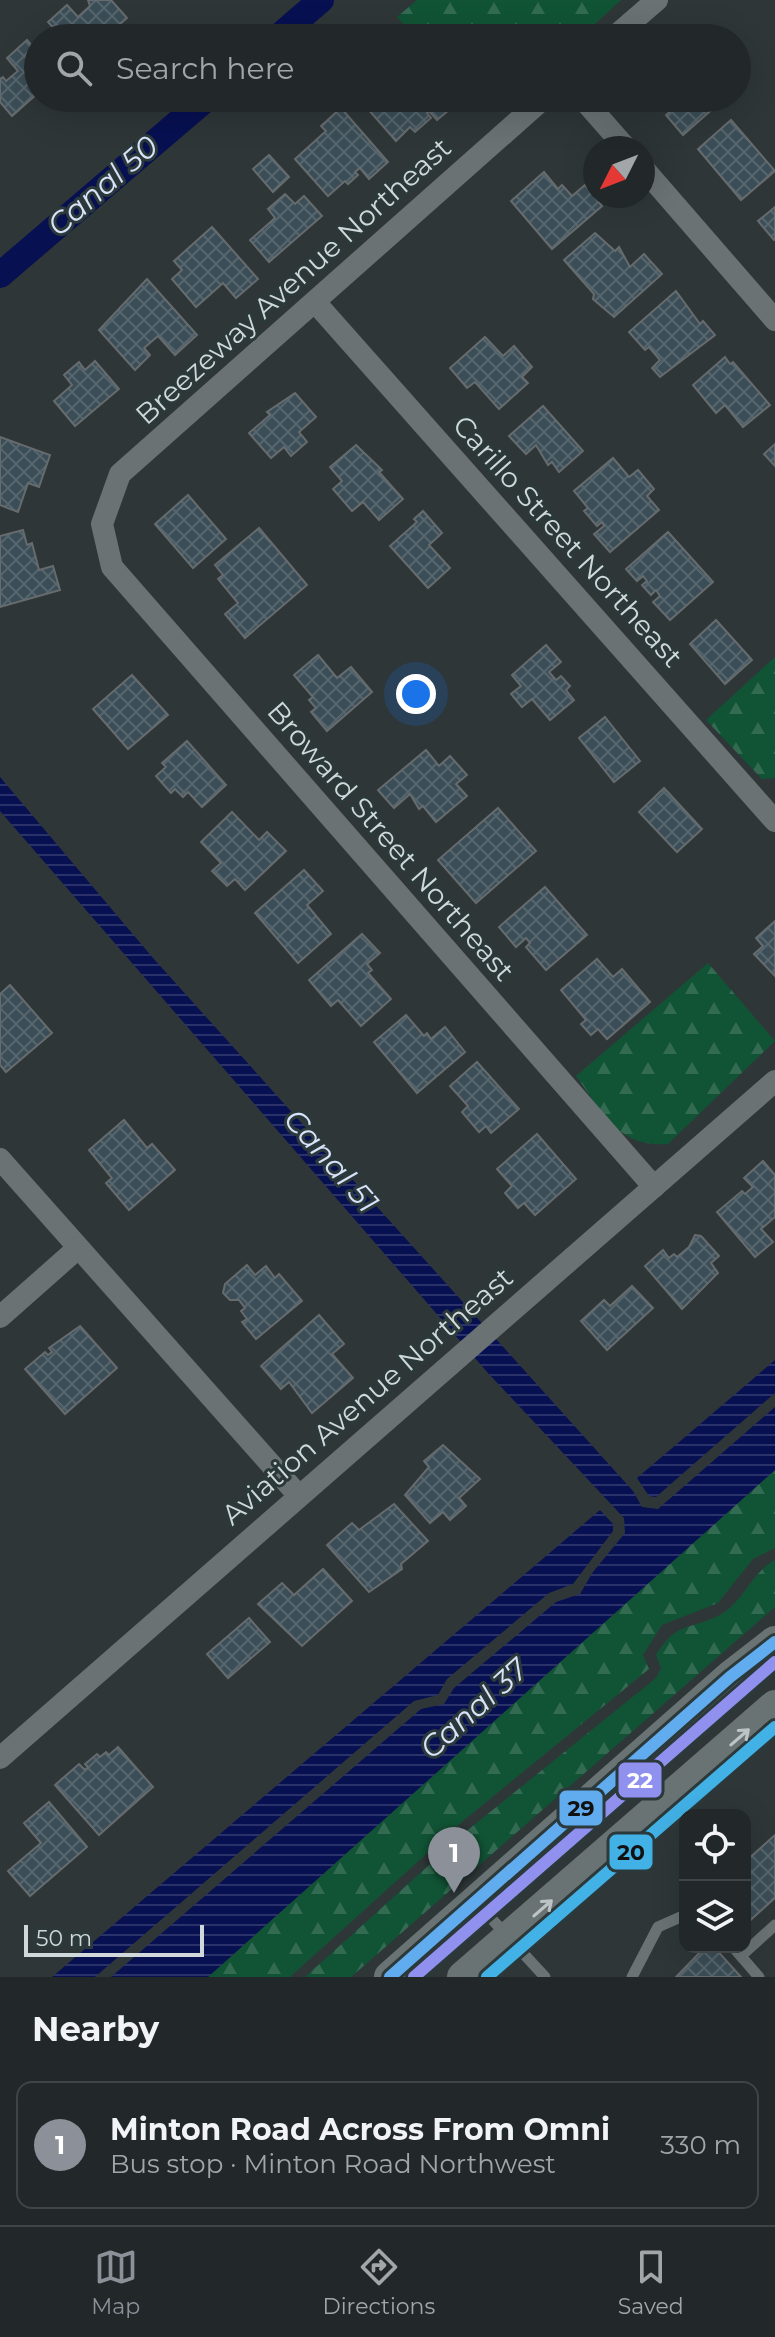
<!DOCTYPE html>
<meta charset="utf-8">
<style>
body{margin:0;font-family:Montserrat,sans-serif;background:#2a3032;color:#f1f3f6}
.controls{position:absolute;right:24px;bottom:24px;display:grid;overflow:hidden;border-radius:16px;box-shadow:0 8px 32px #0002}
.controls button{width:72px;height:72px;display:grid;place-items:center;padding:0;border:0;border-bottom:2px solid #3f4447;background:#22282a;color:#f1f3f6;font:40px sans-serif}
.compass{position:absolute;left:583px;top:136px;width:72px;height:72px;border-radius:50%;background:#22282a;box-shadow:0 8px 32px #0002;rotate:228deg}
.scale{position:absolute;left:24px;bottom:20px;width:180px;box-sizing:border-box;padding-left:8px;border:4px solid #d0d8da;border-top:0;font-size:22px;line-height:28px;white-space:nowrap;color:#d0d8da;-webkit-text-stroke:6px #2b393b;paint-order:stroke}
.you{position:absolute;left:416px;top:694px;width:28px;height:28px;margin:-20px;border:6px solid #fff;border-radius:50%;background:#1a73e8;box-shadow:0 0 0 12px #1a73e833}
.badge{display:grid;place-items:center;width:52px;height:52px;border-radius:50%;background:#8c9099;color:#fff;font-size:26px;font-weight:700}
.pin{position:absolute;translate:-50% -66px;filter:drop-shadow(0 2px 4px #0008)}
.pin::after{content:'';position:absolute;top:42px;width:28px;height:24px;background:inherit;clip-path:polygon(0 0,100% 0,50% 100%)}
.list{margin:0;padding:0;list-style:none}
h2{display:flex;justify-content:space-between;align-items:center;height:104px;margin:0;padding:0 32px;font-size:34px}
h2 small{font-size:26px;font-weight:400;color:#a2a6a8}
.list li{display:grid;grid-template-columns:52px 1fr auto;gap:24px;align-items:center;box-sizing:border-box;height:128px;margin:0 16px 16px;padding:0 16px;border:2px solid #3f4447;border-radius:16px}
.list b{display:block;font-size:30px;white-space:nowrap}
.list p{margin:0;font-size:26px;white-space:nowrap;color:#a2a6a8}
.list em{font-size:26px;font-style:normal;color:#a2a6a8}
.icon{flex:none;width:44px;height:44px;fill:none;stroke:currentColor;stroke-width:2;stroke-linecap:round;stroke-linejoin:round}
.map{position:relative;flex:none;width:775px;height:1977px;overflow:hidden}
.search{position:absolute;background:#22282a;box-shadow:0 8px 32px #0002;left:24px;right:24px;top:24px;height:88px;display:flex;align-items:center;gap:20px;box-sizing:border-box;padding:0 28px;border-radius:44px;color:#a2a6a8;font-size:30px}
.sheet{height:248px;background:#22282a}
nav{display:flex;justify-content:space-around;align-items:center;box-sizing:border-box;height:112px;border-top:2px solid #3f4447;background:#22282a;font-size:22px;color:#a2a6a8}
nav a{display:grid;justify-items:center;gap:4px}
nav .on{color:#8c9099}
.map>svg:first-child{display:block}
</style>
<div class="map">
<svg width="775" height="1977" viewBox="0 0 775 1977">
<defs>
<pattern id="forest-firs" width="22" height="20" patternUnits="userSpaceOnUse" patternTransform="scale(2)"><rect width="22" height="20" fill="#115335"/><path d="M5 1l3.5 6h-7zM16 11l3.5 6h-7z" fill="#336b52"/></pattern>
<pattern id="water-rules" width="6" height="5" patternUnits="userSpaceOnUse" patternTransform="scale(2)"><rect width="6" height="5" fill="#071051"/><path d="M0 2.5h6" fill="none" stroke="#2a3269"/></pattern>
<pattern id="building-cross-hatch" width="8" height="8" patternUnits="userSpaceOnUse" patternTransform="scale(2)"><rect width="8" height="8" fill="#3b4d56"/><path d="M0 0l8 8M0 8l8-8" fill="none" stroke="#56666e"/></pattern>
</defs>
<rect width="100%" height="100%" fill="#2e3638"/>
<g fill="url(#forest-firs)">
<path d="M417 0H621L580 38H416L397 17Z"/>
<path d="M775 657V778L762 779 706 720Z"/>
<path d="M708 963 775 1041 668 1144C617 1148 603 1112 576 1076Z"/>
<path d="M775 1470V1548L753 1559 718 1603 662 1625 643 1655 649 1669 463 1821 290 1977H208Z"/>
<path d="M775 1560V1607L351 1977H305L469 1829 656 1678 661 1668 656 1655C679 1618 691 1632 723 1613 744 1600 752 1572 775 1560Z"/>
</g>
<g fill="url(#water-rules)">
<path d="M0 777 153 958 633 1491 642 1507 658 1509 775 1407V1470L208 1977H111L421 1709 444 1704 454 1688 556 1602 580 1594 593 1572 625 1533 624 1518 488 1373 0 811Z"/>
<path d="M775 1360V1393L656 1497 649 1496 637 1478Z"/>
<path d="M600 1510 613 1524V1531L573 1584 549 1593 447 1679 438 1695 414 1701 95 1977H52Z"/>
</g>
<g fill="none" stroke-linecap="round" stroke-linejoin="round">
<g stroke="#071051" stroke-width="26">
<path d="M277 38 321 0"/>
<path d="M0 275 207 98"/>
</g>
</g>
<g fill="url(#building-cross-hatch)" stroke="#666b6e" stroke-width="2">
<path d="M88 0H111L127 18 104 38H63L48 22 67 5 78 17 90 6Z"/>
<path d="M27 40 38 53V93L12 116 0 102V79L3 77 6 81 18 71 7 58Z"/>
<path d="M362 98H451L456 104 437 120 429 111 427 113 431 118 415 132 410 127 396 141 360 100Z"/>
<path d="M666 98H725L683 135 666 115 672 110Z"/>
<path d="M341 108 388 162 369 179 360 168 355 172 358 175 348 184 345 181 328 196 295 159 326 131 321 126Z"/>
<path d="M731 120 775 171 741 200 698 149Z"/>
<path d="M269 155 289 177 273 192 253 169Z"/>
<path d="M544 172 558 189 562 185 572 196 585 185 602 206 552 249 511 201Z"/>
<path d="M285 194 295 204 304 196 322 216 269 262 250 240 275 218 268 209Z"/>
<path d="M775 207V239L774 240 758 221Z"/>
<path d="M212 227 258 279 236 298 223 283 196 307 172 279 182 270 174 261Z"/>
<path d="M595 233 615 251 619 247 630 267 644 254 662 274 614 317 593 299 594 294 564 260Z"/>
<path d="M147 279 197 335 175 355 158 336 144 348 150 355 135 370 99 330Z"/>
<path d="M676 291 700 324 703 321 715 335 660 377 652 368 660 360 649 347 645 350 629 332Z"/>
<path d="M485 337 503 356 514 346 532 367 522 377 528 383 499 409 475 382 467 388 450 368Z"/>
<path d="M725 357 730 364 733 362 770 405 743 427 725 405 716 413 693 385Z"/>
<path d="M95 361 119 389 75 426 54 401 72 385 64 375 79 362 85 370Z"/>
<path d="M295 393 316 417 299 432 307 442 291 456 284 447 271 458 249 433 270 415 267 412Z"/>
<path d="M543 406 583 451 559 472 552 462 548 465 536 445 526 454 509 436Z"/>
<path d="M0 437 50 455 39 487 28 483 18 512 0 505Z"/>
<path d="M775 444V466L764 454Z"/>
<path d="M356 445 382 470 379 472 403 499 379 520 363 502 352 511 333 489 342 481 330 467Z"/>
<path d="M613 458 629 477 638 470 654 489 647 496 659 510 610 552 594 534 604 526 602 522 597 526 584 511 588 508 574 491Z"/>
<path d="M188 495 226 539 193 568 155 524Z"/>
<path d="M423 511 442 533 429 545 450 568 428 588 390 546 417 522 414 519Z"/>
<path d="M259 528 307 585 245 638 225 614 238 603 218 579 223 575 215 565Z"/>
<path d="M23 530 27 545 32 543 39 570 53 566 60 590 0 607V536Z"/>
<path d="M668 532 713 582 670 620 653 602 660 596 656 590 651 595 642 585 647 581 643 576 637 581 626 569Z"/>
<path d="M716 620 752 660 725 684 690 644Z"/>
<path d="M546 645 561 662 549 672 556 680 561 676 570 686 566 690 574 700 550 720 532 699 522 707 511 694 521 686 512 675Z"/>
<path d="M318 655 337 678 351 667 372 692 327 731 311 712 316 708 309 700 313 697 294 675Z"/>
<path d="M132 675 168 715 128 749 93 709Z"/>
<path d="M605 717 640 761 614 782 579 738Z"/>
<path d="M187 741 226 785 202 807 188 792 183 797 175 789 171 793 156 776 166 767 162 763Z"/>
<path d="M426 750 439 766 450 756 467 775 456 784 467 796 436 822 423 806 419 809 410 794 394 808 378 790Z"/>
<path d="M664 788 702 829 677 852 639 812Z"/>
<path d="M498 808 536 851 476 903 438 860Z"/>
<path d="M232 812 259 840 267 832 286 851 245 890 235 879 227 886 212 871 221 863 201 842Z"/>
<path d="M304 870 323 891 307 905 331 934 298 963 255 913Z"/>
<path d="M545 887 587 935 546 970 526 947 530 943 526 938 516 947 499 927Z"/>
<path d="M775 921V976L754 954 763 946 756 938Z"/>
<path d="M362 934 380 953 367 964 372 970 368 973 391 999 361 1026 338 1000 331 1006 309 980Z"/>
<path d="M597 959 613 977 622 969 650 1002 607 1039 598 1029 591 1035 581 1024 586 1020 561 990Z"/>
<path d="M10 985 52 1033 6 1072 0 1065V994Z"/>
<path d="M406 1015 424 1036 427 1033 431 1039 445 1027 465 1052 417 1093 374 1042Z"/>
<path d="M477 1062 519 1109 491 1133 486 1126 479 1132 462 1112 468 1106 450 1086Z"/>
<path d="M124 1120 147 1148 152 1144 175 1170 129 1210 106 1183 112 1178 89 1150Z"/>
<path d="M537 1134 576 1179 535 1215 524 1203 518 1208 505 1193 512 1186 497 1169Z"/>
<path d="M763 1161 775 1175V1217L761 1229 773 1242 755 1257 717 1212 742 1191 745 1194 753 1187 744 1178Z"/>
<path d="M695 1235 701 1236 719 1256 711 1263 718 1273 682 1309 645 1266 663 1250 669 1258 674 1254 677 1257 689 1247Z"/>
<path d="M247 1265 255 1275 266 1266 275 1278 279 1274 302 1301 256 1339 242 1322 247 1319 241 1311 245 1308 239 1300H230L223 1293 225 1284Z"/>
<path d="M632 1286 653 1308 607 1350 581 1321 604 1300 610 1306Z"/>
<path d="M319 1315 344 1344 332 1354 353 1378 312 1413 289 1382 281 1389 261 1366Z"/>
<path d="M80 1326 117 1368 65 1414 25 1369 45 1352 48 1355 52 1352 49 1348Z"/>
<path d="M443 1445 480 1479 459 1498 466 1506 450 1520 443 1512 430 1523 405 1495 429 1467 424 1461Z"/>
<path d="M394 1504 428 1541 401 1564 402 1569 369 1592 327 1545 352 1523 359 1530Z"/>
<path d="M323 1569 352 1601 302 1646 258 1604 282 1583 294 1595Z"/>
<path d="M249 1618 270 1642 228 1678 207 1654Z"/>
<path d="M118 1747 153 1787 99 1835 55 1785 79 1764 85 1770 88 1767 85 1764 97 1754 100 1757 106 1752 109 1755Z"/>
<path d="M49 1802 87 1847 30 1896 8 1871 41 1843 24 1823Z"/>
<path d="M775 1835V1898L745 1925V1862Z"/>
<path d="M705 1947H714L741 1977H676Z"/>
</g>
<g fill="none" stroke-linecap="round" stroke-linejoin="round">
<g stroke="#6a7273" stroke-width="11">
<path d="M476 1902 545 1977"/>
<path d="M733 1947 759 1977"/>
<path d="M741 1956 775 1925"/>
<path d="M632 1977 658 1927 685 1915"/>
</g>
<g stroke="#6a7273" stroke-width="22">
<path d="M613 38 657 0"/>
<path d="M544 98 120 474 102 524 112 567 654 1187"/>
<path d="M582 98 626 148"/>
<path d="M643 168 775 320"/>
<path d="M315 302 775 821"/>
<path d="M0 1159 299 1496"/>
<path d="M0 1317 78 1248"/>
<path d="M0 1758 775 1081"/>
</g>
<g stroke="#6a7374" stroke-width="32">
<path d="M390 1977 730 1677 775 1642"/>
<path d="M463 1977 775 1706"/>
</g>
<g stroke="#2b393b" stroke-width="18">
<path id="bus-1" d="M390 1977 730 1677 775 1642"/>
</g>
<g stroke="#2b393b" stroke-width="18">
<path id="bus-2" d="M414 1977 775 1662"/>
</g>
<g stroke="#2b393b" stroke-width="18">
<path id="bus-3" d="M487 1977 775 1727"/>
</g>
<use href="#bus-1" stroke="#60acee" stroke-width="12"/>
<use href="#bus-2" stroke="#9091ef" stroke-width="12"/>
<use href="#bus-3" stroke="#42b1e6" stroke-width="12"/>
</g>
<defs><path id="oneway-shaft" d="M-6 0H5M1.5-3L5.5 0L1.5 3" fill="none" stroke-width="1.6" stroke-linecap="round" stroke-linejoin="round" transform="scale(2)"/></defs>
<g stroke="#bcc4c6">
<use href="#oneway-shaft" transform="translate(740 1737) rotate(-41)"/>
<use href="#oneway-shaft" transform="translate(543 1908) rotate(-41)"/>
</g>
<g text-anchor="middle" stroke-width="6" stroke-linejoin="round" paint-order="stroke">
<g font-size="28" fill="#d0d8da" stroke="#2b393b">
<text transform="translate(293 281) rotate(-42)" y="10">Breezeway Avenue Northeast</text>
<text transform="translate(568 541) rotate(48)" y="10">Carillo Street Northeast</text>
<text transform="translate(391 841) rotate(49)" y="10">Broward Street Northeast</text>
<text transform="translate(367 1396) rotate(-41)" y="10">Aviation Avenue Northeast</text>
</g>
<g font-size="30" font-style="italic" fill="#d9e2f8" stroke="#2b393b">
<text transform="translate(103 186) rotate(-41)" y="10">Canal 50</text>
<text transform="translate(331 1161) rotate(49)" y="10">Canal 51</text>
<text transform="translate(474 1709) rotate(-42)" y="10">Canal 37</text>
</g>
</g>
<g stroke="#2b393b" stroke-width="3">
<rect x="617" y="1761" width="46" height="38" rx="8" fill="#9091ef"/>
<rect x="558" y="1789" width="46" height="38" rx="8" fill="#60acee"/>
<rect x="608" y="1833" width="46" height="38" rx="8" fill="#42b1e6"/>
</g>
<g font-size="22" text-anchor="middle" font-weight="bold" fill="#fff">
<text x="640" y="1788">22</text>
</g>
<g font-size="22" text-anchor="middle" font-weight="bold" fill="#111">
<text x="581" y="1816">29</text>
<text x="631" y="1860">20</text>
</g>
</svg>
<div class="controls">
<button><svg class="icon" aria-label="locate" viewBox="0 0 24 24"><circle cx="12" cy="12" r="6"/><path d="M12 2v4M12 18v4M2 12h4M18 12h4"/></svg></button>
<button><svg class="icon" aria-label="layers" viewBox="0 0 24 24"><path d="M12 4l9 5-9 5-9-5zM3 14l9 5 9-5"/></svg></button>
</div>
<svg class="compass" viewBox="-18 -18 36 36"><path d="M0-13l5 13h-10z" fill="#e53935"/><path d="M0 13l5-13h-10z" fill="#a2a6a8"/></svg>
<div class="scale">50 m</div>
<div class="you"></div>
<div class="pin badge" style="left:454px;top:1893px">1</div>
<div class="search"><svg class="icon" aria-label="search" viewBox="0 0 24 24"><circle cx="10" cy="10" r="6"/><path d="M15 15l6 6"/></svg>Search here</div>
</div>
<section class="sheet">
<h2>Nearby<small></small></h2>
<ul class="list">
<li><span class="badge">1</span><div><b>Minton Road Across From Omni</b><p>Bus stop · Minton Road Northwest</p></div><em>330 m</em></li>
</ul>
</section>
<nav>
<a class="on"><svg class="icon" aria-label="map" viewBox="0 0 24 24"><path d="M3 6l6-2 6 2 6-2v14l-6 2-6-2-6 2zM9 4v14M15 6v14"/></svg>Map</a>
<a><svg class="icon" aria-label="directions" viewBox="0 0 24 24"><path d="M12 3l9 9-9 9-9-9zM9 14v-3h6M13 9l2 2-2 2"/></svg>Directions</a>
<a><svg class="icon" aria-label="saved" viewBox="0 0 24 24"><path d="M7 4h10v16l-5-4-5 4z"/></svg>Saved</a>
</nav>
